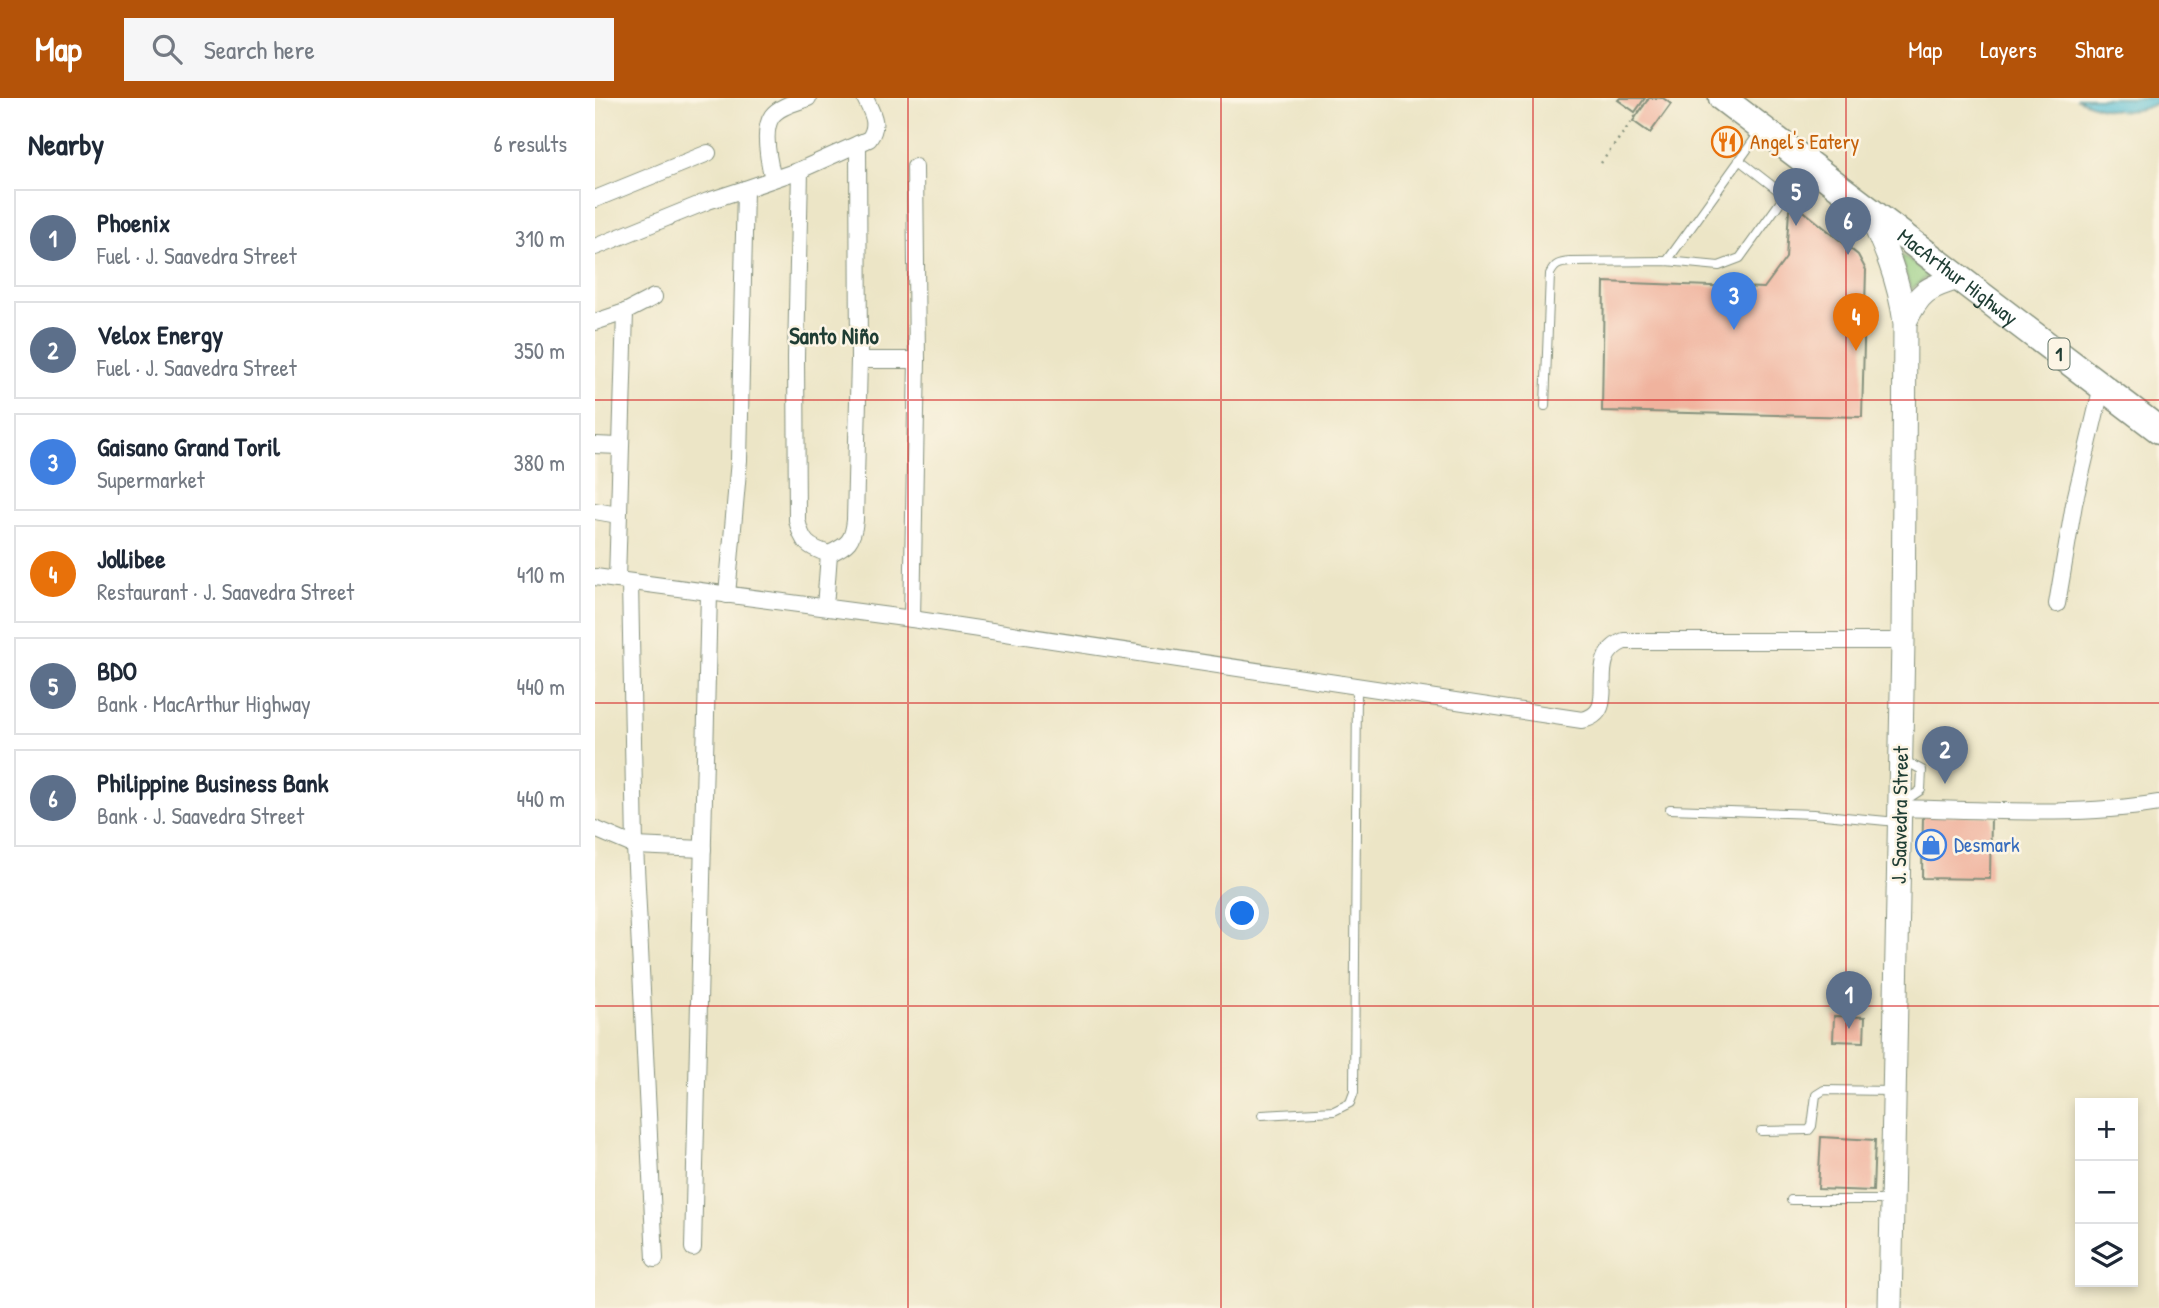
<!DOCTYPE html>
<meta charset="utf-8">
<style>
body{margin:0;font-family:"Patrick Hand",sans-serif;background:#f6f6f7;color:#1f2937}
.controls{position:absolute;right:21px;bottom:21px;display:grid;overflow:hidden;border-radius:0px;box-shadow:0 4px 10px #0003}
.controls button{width:63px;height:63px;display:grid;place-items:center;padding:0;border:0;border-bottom:2px solid #e0e1e3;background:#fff;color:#1f2937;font:35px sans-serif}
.you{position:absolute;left:648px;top:816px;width:24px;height:24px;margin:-18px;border:5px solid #fff;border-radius:50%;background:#1a73e8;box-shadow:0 0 0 10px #1a73e833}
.badge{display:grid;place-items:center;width:46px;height:46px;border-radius:50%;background:#b45309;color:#fff;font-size:23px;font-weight:700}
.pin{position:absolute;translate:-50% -58px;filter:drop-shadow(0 2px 4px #0008)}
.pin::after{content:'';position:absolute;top:37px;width:24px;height:21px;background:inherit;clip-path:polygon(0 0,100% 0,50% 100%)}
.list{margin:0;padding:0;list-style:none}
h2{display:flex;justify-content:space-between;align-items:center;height:91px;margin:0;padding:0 28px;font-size:30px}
h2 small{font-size:23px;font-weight:400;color:#747a83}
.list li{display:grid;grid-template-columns:46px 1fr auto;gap:21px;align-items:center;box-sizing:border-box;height:98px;margin:0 14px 14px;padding:0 14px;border:2px solid #e0e1e3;border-radius:0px}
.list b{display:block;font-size:26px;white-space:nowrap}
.list p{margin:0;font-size:23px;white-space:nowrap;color:#747a83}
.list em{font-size:23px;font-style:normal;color:#747a83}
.icon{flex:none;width:38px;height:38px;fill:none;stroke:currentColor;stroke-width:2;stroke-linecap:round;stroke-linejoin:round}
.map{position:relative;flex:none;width:1564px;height:1210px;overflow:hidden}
header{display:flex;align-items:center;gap:42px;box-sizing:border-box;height:98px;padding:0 35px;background:#b45309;color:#fff}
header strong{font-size:33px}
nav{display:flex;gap:38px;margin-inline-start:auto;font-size:24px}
.search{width:490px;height:63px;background:#f6f6f7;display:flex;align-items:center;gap:18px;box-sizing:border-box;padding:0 24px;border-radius:0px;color:#747a83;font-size:26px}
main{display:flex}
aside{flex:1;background:#fff}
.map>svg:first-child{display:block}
</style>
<header>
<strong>Map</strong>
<div class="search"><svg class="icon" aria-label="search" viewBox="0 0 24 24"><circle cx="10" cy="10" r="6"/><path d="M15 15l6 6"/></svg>Search here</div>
<nav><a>Map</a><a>Layers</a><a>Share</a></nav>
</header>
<main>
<aside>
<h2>Nearby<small>6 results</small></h2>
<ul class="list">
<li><span class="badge" style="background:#5c6f8a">1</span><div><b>Phoenix</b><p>Fuel · J. Saavedra Street</p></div><em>310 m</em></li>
<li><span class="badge" style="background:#5c6f8a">2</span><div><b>Velox Energy</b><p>Fuel · J. Saavedra Street</p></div><em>350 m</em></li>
<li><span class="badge" style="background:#3f7fe0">3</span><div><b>Gaisano Grand Toril</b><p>Supermarket</p></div><em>380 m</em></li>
<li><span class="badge" style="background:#e8710a">4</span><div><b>Jollibee</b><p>Restaurant · J. Saavedra Street</p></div><em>410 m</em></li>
<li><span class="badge" style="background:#5c6f8a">5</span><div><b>BDO</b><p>Bank · MacArthur Highway</p></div><em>440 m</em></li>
<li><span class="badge" style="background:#5c6f8a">6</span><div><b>Philippine Business Bank</b><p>Bank · J. Saavedra Street</p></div><em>440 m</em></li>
</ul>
</aside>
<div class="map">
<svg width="1564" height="1210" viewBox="0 0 1564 1210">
<rect width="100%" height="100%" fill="#fcf5e5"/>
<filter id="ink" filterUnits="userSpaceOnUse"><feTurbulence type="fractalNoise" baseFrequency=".0143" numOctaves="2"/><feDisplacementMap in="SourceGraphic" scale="14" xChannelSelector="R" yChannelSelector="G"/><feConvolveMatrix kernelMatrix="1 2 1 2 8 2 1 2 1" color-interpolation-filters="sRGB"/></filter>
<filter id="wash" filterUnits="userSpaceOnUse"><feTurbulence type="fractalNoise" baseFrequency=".00686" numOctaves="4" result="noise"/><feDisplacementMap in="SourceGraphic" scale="28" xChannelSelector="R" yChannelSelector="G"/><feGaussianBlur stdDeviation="1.57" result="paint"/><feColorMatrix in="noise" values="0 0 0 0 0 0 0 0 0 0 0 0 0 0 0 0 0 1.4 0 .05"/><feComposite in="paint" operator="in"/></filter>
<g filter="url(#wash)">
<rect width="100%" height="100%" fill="#ece5c6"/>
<path fill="#94cd81" stroke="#5a855a" stroke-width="2" d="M1304 155 1334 177 1316 192Z"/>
<path fill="#56bed4" stroke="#3a7e84" stroke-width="2" d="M1481 0H1564V3C1541 20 1505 12 1481 0Z"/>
<g id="blocks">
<g fill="#f0b39e">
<path d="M1025 0H1050L1040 14 1023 2Z"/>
<path d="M1054 0H1068L1076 6 1055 35 1038 23Z"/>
<path d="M1200 110 1206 111 1263 157 1271 172 1267 319 1007 313 1009 184 1169 190 1191 160 1194 112Z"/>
<path d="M1328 717 1396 718 1395 781 1327 780Z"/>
<path d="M1239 918 1270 919 1269 944 1238 943Z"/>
<path d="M1226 1039 1280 1042 1278 1093 1223 1091Z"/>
</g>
</g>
</g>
<g filter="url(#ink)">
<use href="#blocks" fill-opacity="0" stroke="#86917d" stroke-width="2"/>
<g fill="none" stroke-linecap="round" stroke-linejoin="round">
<g stroke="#86917d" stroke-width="10">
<g id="service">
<path d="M1072 163 1164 35"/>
<path d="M950 308 955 176C960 166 964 165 975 164L1072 163 1124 168 1145 160 1186 103 1184 93 1144 62"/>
<path d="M1308 704 1326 692 1327 672 1310 663"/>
<path d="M1075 711 1219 716 1302 724"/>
<path d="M667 1017 739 1013 755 1005 759 994 762 588"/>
<path d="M1166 1033 1214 1032 1217 1028 1221 997 1229 992 1296 993"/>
<path d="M1196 1102H1294"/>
</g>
</g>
<g stroke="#86917d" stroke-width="18">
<g id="minor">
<path d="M205 72 201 259 202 422C207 444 212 449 234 456 253 447 258 443 260 422L264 262 263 46"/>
<path d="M178 81C174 65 167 32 177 18 184 8 202 4 213 0"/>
<path d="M0 101 113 55"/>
<path d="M0 149 113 103 150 91"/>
<path d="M0 224 30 214 59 199"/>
<path d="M264 262H322"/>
<path d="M0 347 24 348"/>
<path d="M0 413 23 417"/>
<path d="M0 479 317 521 987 622C1029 614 986 561 1029 543H1308"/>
<path d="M22 482 30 214"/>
<path d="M35 484 40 748 60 1161"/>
<path d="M132 497 144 362 150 91 205 72 274 41C285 26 277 15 270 0"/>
<path d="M1462 506 1479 406 1507 288"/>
<path d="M230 509 234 456"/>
<path d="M317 521 322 262 320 69"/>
<path d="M1305 710C1391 712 1479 719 1564 705"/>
<path d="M0 731 40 748 108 751"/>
<path d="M98 1150 114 495"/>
</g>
</g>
<g stroke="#86917d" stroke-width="25">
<g id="secondary">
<path d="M1271 109C1290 147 1304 182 1310 224L1308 543 1295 1210"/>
<path d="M1310 224C1324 194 1332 189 1364 180"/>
</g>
</g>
<g stroke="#86917d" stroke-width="29">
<g id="trunk">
<path id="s1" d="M1127 0 1564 332"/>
</g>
</g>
<path stroke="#86917d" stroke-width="2.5" stroke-dasharray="2 5" stroke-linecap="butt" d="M1006 65 1054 0"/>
<use href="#service" stroke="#fff" stroke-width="8"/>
<use href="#minor" stroke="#fff" stroke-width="16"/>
<use href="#secondary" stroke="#fff" stroke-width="23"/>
<use href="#trunk" stroke="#fff" stroke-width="26"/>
</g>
</g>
<path fill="none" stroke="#d62828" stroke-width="2" stroke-opacity="0.55" d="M313 0V1210M626 0V1210M938 0V1210M1251 0V1210M0 302H1564M0 605H1564M0 908H1564"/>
<defs>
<g id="restaurant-ring" transform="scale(1.575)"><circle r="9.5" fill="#fcf5e5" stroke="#e8710a" stroke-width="1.5"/><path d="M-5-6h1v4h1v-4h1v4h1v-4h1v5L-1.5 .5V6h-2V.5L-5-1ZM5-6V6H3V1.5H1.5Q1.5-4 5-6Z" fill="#e8710a"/></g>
<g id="shop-ring" transform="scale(1.575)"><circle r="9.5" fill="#fcf5e5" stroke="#3f7fe0" stroke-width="1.5"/><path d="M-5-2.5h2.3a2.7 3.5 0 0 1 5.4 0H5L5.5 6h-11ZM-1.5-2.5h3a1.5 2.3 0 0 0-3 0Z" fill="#3f7fe0"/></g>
</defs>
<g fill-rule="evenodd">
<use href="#restaurant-ring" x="1132" y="44"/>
<use href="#shop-ring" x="1336" y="747"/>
</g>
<g text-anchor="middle" stroke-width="5" stroke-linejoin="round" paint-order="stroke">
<rect fill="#fcf5e5" stroke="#617469" stroke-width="2" x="1453.5" y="240.5" width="21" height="31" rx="5"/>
<g font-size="19" font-weight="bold" fill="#1f3d34">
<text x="1464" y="263">1</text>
</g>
<g font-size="21" fill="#c56008" stroke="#fcf5e5" text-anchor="start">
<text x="1155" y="51">Angel's Eatery</text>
</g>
<g font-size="21" fill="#1f3d34" stroke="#fcf5e5">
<text dy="7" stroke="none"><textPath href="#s1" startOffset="296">MacArthur Highway</textPath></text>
<text transform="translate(1305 717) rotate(-89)" y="7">J. Saavedra Street</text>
</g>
<g font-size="21" fill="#366cbe" stroke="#fcf5e5" text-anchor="start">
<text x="1359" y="754">Desmark</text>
</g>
<g font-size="23" font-weight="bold" fill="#1f3d34" stroke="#fcf5e5">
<text x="239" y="246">Santo Niño</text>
</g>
</g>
</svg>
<div class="controls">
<button>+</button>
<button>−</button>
<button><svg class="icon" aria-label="layers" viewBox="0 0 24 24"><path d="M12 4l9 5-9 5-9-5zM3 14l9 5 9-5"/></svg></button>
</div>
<div class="you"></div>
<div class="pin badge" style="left:1254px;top:931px;background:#5c6f8a">1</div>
<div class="pin badge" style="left:1350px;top:686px;background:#5c6f8a">2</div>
<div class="pin badge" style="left:1139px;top:232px;background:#3f7fe0">3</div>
<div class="pin badge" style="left:1261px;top:253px;background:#e8710a">4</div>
<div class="pin badge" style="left:1201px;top:128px;background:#5c6f8a">5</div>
<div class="pin badge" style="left:1253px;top:157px;background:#5c6f8a">6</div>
</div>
</main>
